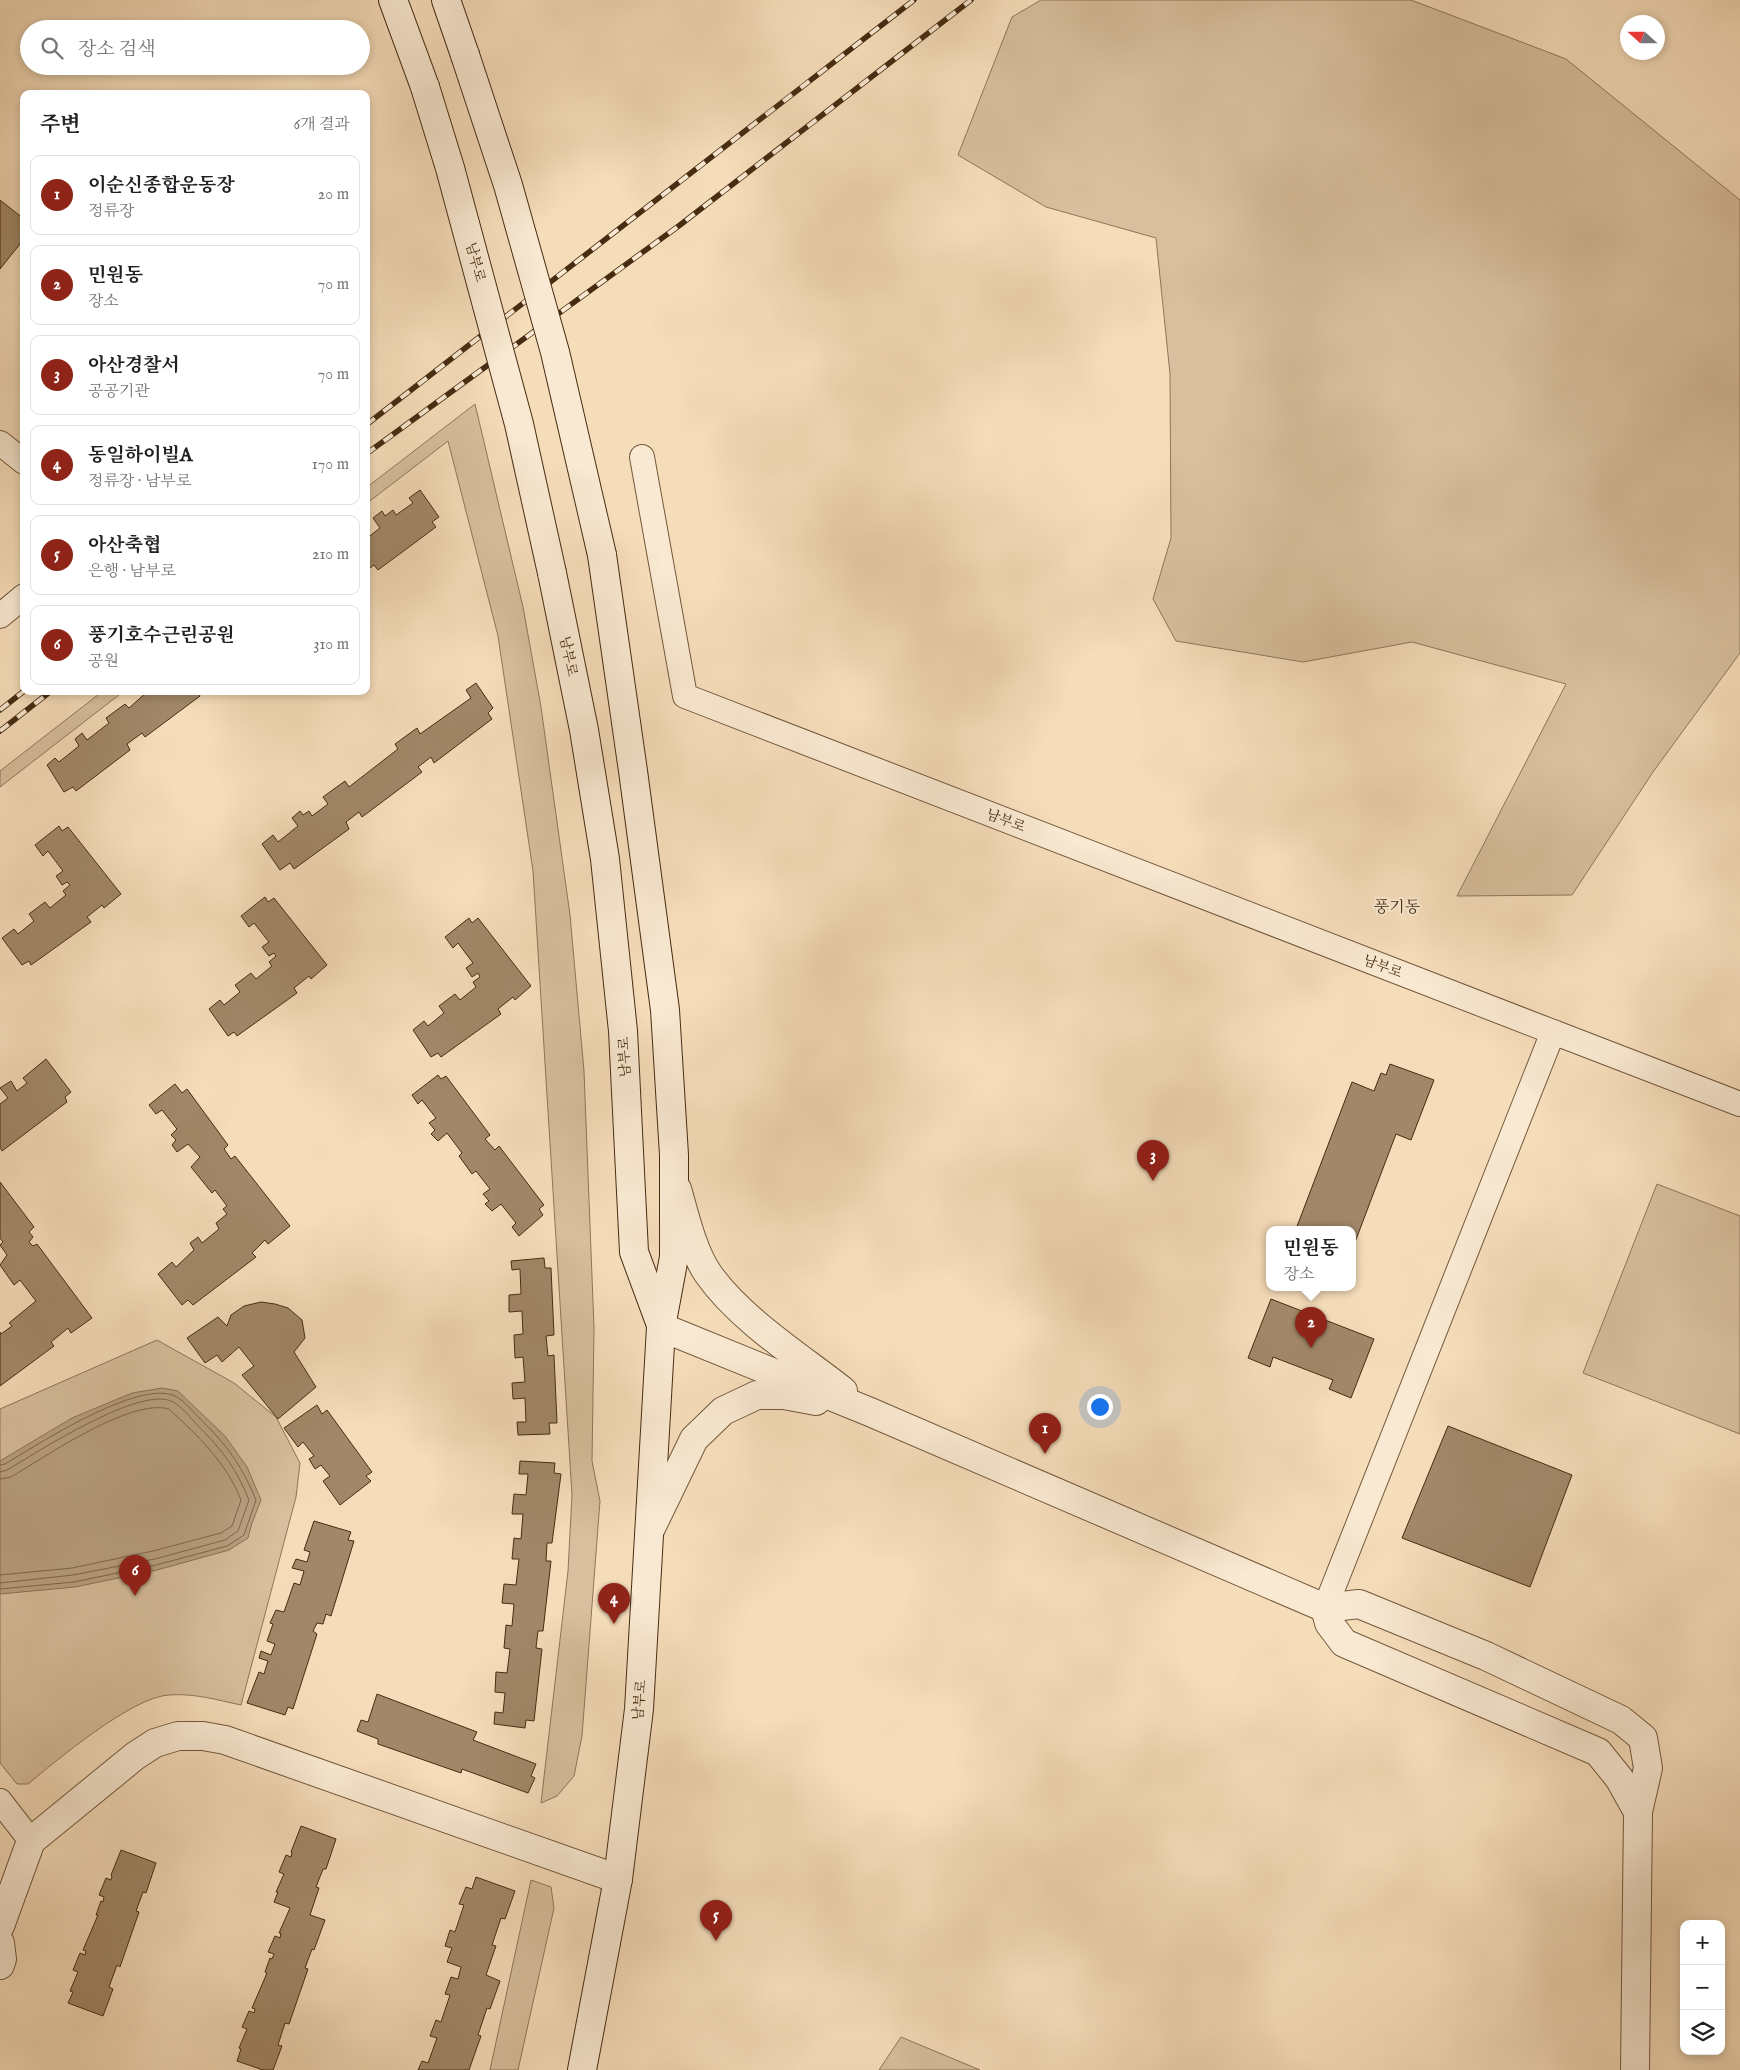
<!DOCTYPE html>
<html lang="ko">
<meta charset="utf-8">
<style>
body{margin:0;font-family:"IM FELL English","Noto Serif KR",serif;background:#f2f2f2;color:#202124}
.controls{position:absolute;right:15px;bottom:15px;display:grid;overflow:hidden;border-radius:10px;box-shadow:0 2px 8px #0003}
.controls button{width:45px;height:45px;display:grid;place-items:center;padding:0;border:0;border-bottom:1px solid #e0e0e0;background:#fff;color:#202124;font:25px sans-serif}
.compass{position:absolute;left:1620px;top:15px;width:45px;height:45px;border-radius:50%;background:#fff;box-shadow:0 2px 8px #0003;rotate:291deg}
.you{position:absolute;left:1099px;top:1406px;width:18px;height:18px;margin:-12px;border:4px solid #fff;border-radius:50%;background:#1a73e8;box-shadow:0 0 0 8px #1a73e833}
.badge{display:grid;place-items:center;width:32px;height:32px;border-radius:50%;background:#8f2418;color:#fff;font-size:16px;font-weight:700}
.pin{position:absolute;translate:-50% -41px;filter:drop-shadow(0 1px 2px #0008)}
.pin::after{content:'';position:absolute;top:26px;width:18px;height:15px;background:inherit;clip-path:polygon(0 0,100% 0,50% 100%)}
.popup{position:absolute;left:1266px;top:1226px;width:90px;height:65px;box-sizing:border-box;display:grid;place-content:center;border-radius:10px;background:#fff;filter:drop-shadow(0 1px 4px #0005);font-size:16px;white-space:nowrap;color:#757577}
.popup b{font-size:19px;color:#202124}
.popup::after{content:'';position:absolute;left:50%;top:100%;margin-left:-10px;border:10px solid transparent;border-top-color:#fff}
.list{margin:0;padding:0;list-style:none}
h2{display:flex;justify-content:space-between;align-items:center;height:65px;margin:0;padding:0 20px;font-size:21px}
h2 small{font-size:16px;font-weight:400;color:#757577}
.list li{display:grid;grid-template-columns:32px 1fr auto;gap:15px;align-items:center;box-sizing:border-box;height:80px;margin:0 10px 10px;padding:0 10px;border:1px solid #e0e0e0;border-radius:10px}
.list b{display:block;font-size:19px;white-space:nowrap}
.list p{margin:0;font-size:16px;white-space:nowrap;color:#757577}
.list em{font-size:16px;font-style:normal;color:#757577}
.icon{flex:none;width:28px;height:28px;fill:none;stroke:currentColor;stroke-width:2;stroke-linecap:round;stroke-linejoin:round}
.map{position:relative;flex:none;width:1740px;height:2070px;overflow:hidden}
.search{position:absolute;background:#fff;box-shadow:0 2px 8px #0003;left:20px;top:20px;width:350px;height:55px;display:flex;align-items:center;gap:12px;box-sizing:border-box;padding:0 18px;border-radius:28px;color:#757577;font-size:19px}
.panel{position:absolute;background:#fff;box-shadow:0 2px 8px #0003;left:20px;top:90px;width:350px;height:605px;border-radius:10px}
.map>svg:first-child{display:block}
</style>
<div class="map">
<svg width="1740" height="2070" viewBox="0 0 1740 2070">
<rect width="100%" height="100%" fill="#f6ddba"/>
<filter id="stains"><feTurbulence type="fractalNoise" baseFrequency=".004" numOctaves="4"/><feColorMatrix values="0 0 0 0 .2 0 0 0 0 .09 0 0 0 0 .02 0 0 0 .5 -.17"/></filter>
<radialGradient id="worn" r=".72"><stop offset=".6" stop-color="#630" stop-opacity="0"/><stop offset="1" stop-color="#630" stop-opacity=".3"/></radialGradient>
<g fill="#d8bf9d" stroke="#907657">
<path d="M1041 0H1411L1566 59 1740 200V653L1653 772 1572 895 1457 896 1566 684 1412 642 1303 662 1176 641 1153 599 1171 538 1170 374 1156 238 1046 207 958 155 1012 17Z"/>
<path d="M475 404 523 607 541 707 570 915 584 1071 594 1328 592 1461 600 1501 582 1736 574 1776 557 1796 541 1803 568 1571 572 1495 533 871 498 636 448 441 366 504V488Z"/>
<path d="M103 691H124L0 787V771Z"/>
<path d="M1657 1184 1740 1216V1434L1583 1373Z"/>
<path d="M157 1340 234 1383 276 1417 300 1463 296 1497 241 1705C217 1700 194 1693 169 1695 132 1697 57 1760 28 1784H17L0 1763V1409Z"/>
<path d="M531 1880 551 1887 554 1908 518 2070H490Z"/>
<path d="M901 2037 980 2070H879Z"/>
</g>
<path fill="#baa181" stroke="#8c7254" d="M162 1388 178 1391 225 1436 247 1467 261 1500 252 1523 248 1538 229 1550 157 1570 75 1587 0 1594V1461L72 1418 132 1393Z"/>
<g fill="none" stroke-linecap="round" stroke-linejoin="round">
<g stroke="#806649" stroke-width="1">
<path d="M0 1465 5 1464C37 1445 138 1379 175 1396 184 1400 198 1417 205 1424 228 1446 244 1470 256 1500L244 1535 227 1546 156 1565 74 1582 0 1589"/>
<path d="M0 1472 7 1470C36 1453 142 1384 173 1402 183 1407 192 1420 200 1428 222 1449 238 1472 249 1500L238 1531 225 1540 155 1559 73 1575 0 1583"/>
<path d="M0 1479 11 1477C45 1457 130 1398 169 1409 198 1436 226 1462 241 1500L232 1526 221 1533 153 1551 72 1568 0 1575"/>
</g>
</g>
<g fill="#a28869" stroke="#472c11">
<path d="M0 200 24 219V239L0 269Z"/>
<path d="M420 490 439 517 432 522 436 527 378 570 374 565 366 571V539L380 528 373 518 382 511 385 516 393 510 396 515 413 503 409 498Z"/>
<path d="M476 683 493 708 488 713 492 719 434 763 431 757 418 767 422 772 362 817 359 812 346 822 349 829 294 869 290 863 280 870 262 844 273 835 278 842 298 826 292 818 300 811 303 815 309 811 312 816 328 804 323 797 345 781 349 787 398 749 395 744 417 728 420 734 471 698 466 690Z"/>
<path d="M148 691H197L200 696 145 737 142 733 127 744 130 750 76 791 73 787 64 792 47 765 55 758 59 762 79 746 75 739 82 733 87 740 109 723 106 718 125 704 129 708Z"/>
<path d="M59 826 62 831 68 827 121 894 104 908 102 905 87 917 91 922 31 965 29 961 22 965 2 938 14 929 18 934 34 921 29 914 45 902 50 908 66 895 63 891 70 885 67 882 62 885 56 876 63 871 48 851 43 856 35 845Z"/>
<path d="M265 897 268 902 274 898 327 965 311 979 309 976 294 988 297 993 237 1036 234 1032 228 1036 209 1009 220 1000 224 1005 240 992 235 985 251 973 256 979 272 966 269 962 276 956 274 953 269 956 262 947 269 942 254 923 249 927 241 916Z"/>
<path d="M469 918 472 923 478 918 531 986 515 1000 513 997 498 1009 501 1014 441 1057 438 1053 431 1057 413 1030 424 1021 428 1026 444 1013 439 1006 455 994 460 1000 476 987 473 982 480 977 478 973 472 977 466 968 473 963 458 943 453 948 445 937Z"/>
<path d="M46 1059 71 1092 65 1097 67 1102 2 1151 0 1147V1104L8 1098 0 1088 11 1081 17 1091 27 1083 23 1078Z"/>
<path d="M1390 1064 1434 1080 1411 1140 1396 1134 1352 1250V1229H1296L1352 1082 1374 1091 1381 1073 1386 1075Z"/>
<path d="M438 1075 441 1079 446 1076 490 1135 485 1139 495 1150 499 1146 544 1205 539 1209 543 1215 519 1236 512 1227 516 1223 501 1204 492 1211 485 1204 489 1201 483 1194 490 1189 476 1171 472 1174 459 1156 462 1153 447 1133 438 1141 431 1134 435 1130 429 1123 436 1118 422 1100 418 1104 412 1095Z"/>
<path d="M175 1084 182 1093 187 1089 228 1145 224 1149 231 1159 235 1156 290 1226 268 1244 265 1240 252 1253 256 1257 193 1305 188 1300 182 1305 158 1274 172 1262 176 1267 194 1250 190 1243 198 1237 202 1243 219 1229 216 1223 227 1214 223 1209 227 1206 215 1190 212 1193 191 1167 200 1157 188 1144 177 1152 172 1145 176 1140 171 1135 177 1129 162 1110 156 1114 149 1105Z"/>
<path d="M0 1182 34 1227 29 1232 33 1237 29 1242 33 1246 37 1244 92 1318 71 1333 68 1328 51 1342 54 1346 0 1386V1332L1 1334 12 1326 9 1323 36 1301 20 1280 14 1285 0 1265 7 1255 0 1245 3 1242 0 1238Z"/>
<path d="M544 1258 545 1268H551L554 1335 546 1336 548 1356 554 1355 557 1423H549L550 1434 518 1435 517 1422H526L525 1398 513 1399 512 1383 525 1382 523 1357 515 1358 514 1335 523 1334 522 1311 509 1312V1295L521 1294 520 1269 512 1270 511 1261Z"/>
<path d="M1271 1299 1374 1339 1351 1398 1329 1389 1333 1380 1273 1357 1270 1367 1248 1358Z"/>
<path d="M261 1302 275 1304 288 1308 302 1320 305 1338 294 1352 316 1387 278 1419 242 1375 254 1366 239 1347 222 1362 217 1355 205 1363 187 1338 218 1317 227 1326 231 1315 244 1306Z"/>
<path d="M317 1405 322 1414 327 1410 372 1472 366 1476 371 1481 340 1505 323 1481 330 1476 321 1465 315 1469 309 1459 314 1456 303 1442 298 1447 284 1428Z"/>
<path d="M1448 1426 1572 1475 1530 1587 1402 1538Z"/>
<path d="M520 1461 555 1463 554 1473 561 1474 552 1543H547L546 1561H551L543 1631H538L536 1648 542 1649 534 1721 526 1720 525 1728 494 1724 495 1712 503 1713 505 1693 495 1692 496 1672 507 1673 510 1649 504 1648 506 1625 512 1626 514 1604 502 1603 504 1584 516 1585 519 1559H512L514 1538 521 1539 523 1514H512L514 1494 526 1495 528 1474H519Z"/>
<path d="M314 1521 351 1532 348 1540 354 1541 331 1616 326 1614 323 1624 317 1623 313 1631 317 1634 293 1709 288 1707 285 1715 247 1703 259 1672 264 1674 268 1661 259 1658 261 1651 271 1655 275 1644 267 1641 273 1624 270 1623 276 1610 284 1612 294 1583 300 1585 304 1571 292 1568 296 1559 307 1562 310 1552 304 1550Z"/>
<path d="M377 1694 477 1732 473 1740 536 1764 531 1776 535 1778 528 1793 462 1769 461 1773 378 1744V1739L357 1731 361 1720 368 1722Z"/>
<path d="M301 1826 336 1839 326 1869H323L316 1887 319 1888 310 1915 325 1920 314 1950 312 1949 305 1968 308 1969 289 2024 285 2023 278 2045 282 2046 273 2070H263L237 2061 241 2049 239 2048 247 2029 242 2027 249 2011 254 2013 255 2009 252 2008 267 1973 265 1972 270 1958 272 1959 274 1954 268 1952 275 1936 280 1938 281 1933H279L290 1908 274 1902 278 1892H276L284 1874 279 1872 286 1855 291 1857 292 1852H291Z"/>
<path d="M121 1850 156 1863 146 1893 143 1892 136 1911 139 1912 120 1967 117 1965 109 1987 113 1989 103 2016 68 2003 73 1992 70 1991 78 1972 73 1970 80 1953 85 1955 86 1951 83 1950 98 1915H96L101 1901 103 1902 104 1897 99 1895 106 1878 111 1880 112 1876 111 1875Z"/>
<path d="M476 1877 515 1891 505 1919 501 1918 492 1945 496 1946 486 1975 500 1981 490 2009 487 2008 478 2035 481 2036 469 2070H418L422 2061 428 2063 437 2038 430 2036 436 2020 441 2022 450 1995 445 1994 451 1977 458 1979 461 1967 447 1962 452 1948 445 1946 450 1930 455 1932 464 1905 459 1904 466 1887 472 1889Z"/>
</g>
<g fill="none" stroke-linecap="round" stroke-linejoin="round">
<g stroke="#73583b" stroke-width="26">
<g id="minor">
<path d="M0 443 24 462"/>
<path d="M642 457 685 696 1553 1032"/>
<path d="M0 616 24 596"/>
<path d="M1325 1608 1553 1032 1740 1104"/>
<path d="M0 1801 31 1841"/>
</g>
</g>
<g stroke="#73583b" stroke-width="30">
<g id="tertiary">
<path d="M677 1189C685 1216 693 1253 709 1275 741 1320 800 1357 843 1391"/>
<path d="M661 1327 870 1412 1325 1608 1359 1604 1486 1656 1621 1720 1643 1738 1648 1768 1638 1812 1635 2070"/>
<path d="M651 1528 694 1439 723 1411 757 1395H784L816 1401"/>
<path d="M1325 1608 1329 1623 1344 1643 1598 1752 1619 1778 1638 1812"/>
<path d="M0 1926 31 1841 135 1756 155 1743 178 1736H203L225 1740 618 1879"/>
<path d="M0 1943 2 1959 0 1965"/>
</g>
</g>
<g stroke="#472c11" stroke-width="30">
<g id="secondary">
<path d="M393 0 425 87"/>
<path d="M446 0 465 55"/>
<path d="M552 573 584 730 605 859 623 1031 634 1252 661 1325"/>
<path d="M582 2070 618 1879 639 1709 661 1327 674 1257V1155L665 1010 633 771 602 555"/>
</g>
</g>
<use href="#minor" stroke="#f9e9d2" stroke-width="24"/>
<use href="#tertiary" stroke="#f9e9d2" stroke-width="28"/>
<use href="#secondary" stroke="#f9e9d2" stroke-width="28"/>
<g stroke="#472c11" stroke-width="5.5">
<g id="rail">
<path d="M366 425 914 0"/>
<path d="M366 454 680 225 971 0"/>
<path d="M0 710 24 691"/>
<path d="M0 731 51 691"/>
</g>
</g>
<use href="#rail" stroke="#f9e9d2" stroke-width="4" stroke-dasharray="11" stroke-linecap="butt"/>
<g stroke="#472c11" stroke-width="30" stroke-linecap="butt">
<g id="secondary-bridge">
<path d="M465 55 508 185 555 352 602 555"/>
<path d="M425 87 450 168 519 424 552 573"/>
</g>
</g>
<use href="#secondary-bridge" stroke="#f9e9d2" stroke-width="28"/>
</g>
<g text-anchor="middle" stroke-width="4" stroke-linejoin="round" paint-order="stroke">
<g font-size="14" fill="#472c11" stroke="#f9e9d2">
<text transform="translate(476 262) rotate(75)" y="5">남부로</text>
<text transform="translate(569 656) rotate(78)" y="5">남부로</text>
<text transform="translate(1006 820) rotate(21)" y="5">남부로</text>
<text transform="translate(1383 966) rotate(21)" y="5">남부로</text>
<text transform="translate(624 1057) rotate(-93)" y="5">남부로</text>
<text transform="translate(639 1700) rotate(-85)" y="5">남부로</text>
</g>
<g font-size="16" fill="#472c11" stroke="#f9e9d2">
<text x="1397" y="912">풍기동</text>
</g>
</g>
<rect width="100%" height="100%" filter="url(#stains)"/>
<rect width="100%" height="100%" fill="url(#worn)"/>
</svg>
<div class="controls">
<button>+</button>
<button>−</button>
<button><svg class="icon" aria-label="layers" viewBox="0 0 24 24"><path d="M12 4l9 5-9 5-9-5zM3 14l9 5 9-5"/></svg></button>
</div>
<svg class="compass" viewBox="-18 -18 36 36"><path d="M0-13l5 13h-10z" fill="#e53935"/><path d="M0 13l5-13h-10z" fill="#757577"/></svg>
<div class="you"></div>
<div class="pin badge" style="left:1045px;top:1454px">1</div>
<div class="pin badge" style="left:1311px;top:1348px">2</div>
<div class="popup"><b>민원동</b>장소</div>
<div class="pin badge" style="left:1153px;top:1181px">3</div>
<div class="pin badge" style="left:614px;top:1624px">4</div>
<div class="pin badge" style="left:716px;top:1941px">5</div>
<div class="pin badge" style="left:135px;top:1596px">6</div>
<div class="search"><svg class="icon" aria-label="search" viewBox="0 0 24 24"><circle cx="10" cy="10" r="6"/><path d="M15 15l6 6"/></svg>장소 검색</div>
<section class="panel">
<h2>주변<small>6개 결과</small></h2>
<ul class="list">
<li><span class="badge">1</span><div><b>이순신종합운동장</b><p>정류장</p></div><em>20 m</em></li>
<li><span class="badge">2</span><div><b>민원동</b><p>장소</p></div><em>70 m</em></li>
<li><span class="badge">3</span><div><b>아산경찰서</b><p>공공기관</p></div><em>70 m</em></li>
<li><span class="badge">4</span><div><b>동일하이빌A</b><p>정류장 · 남부로</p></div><em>170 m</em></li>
<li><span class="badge">5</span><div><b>아산축협</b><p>은행 · 남부로</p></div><em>210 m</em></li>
<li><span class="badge">6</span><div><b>풍기호수근린공원</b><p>공원</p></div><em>310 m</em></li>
</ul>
</section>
</div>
